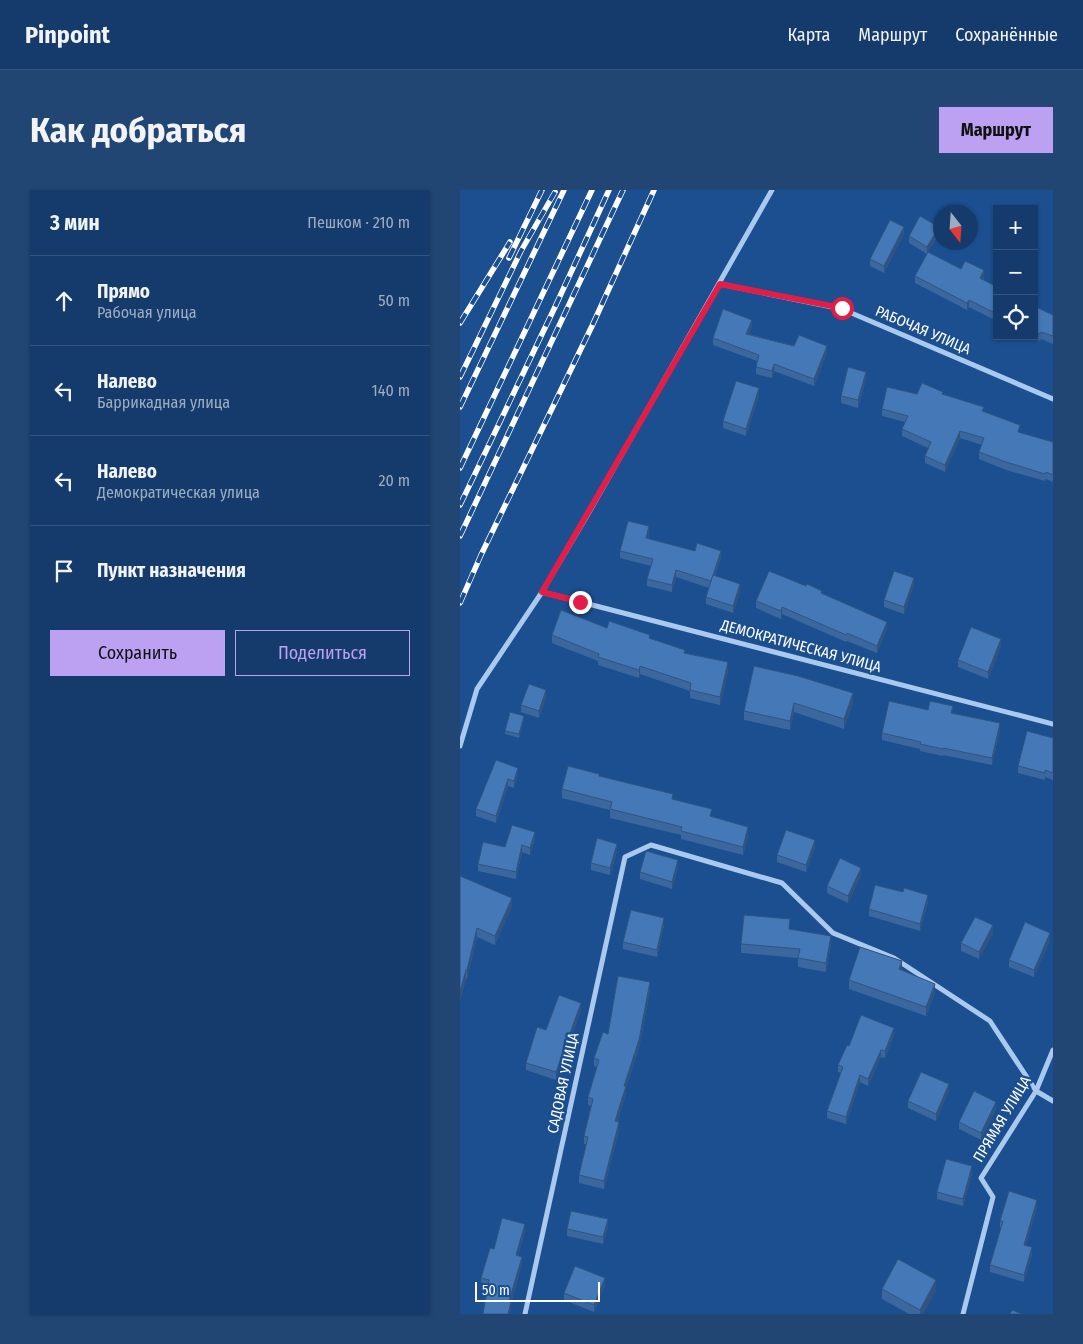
<!DOCTYPE html>
<html lang="ru">
<meta charset="utf-8">
<style>
body{margin:0;font-family:"Fira Sans Condensed",sans-serif;background:#214673;color:#f1f3f6}
.controls{position:absolute;right:15px;top:15px;display:grid;overflow:hidden;border-radius:0px;box-shadow:0 1px 4px #0004}
.controls button{width:45px;height:45px;display:grid;place-items:center;padding:0;border:0;border-bottom:1px solid #33557e;background:#143b6b;color:#f1f3f6;font:25px sans-serif}
.compass{position:absolute;left:473px;top:15px;width:45px;height:45px;border-radius:50%;background:#143b6b;box-shadow:0 1px 4px #0004;rotate:163deg}
.scale{position:absolute;left:15px;bottom:12px;width:125px;box-sizing:border-box;padding-left:5px;border:2px solid #fff;border-top:0;font-size:14px;line-height:18px;white-space:nowrap;color:#fff;-webkit-text-stroke:4px #1b4f8f;paint-order:stroke}
.stop{position:absolute;width:15px;height:15px;margin:-11px;border:4px solid #e11d48;border-radius:50%;background:#fff}
.stop.end{background:#e11d48;border-color:#fff;box-shadow:0 1px 5px #0008}
.list{margin:0;padding:0;list-style:none}
h2{display:flex;justify-content:space-between;align-items:center;height:65px;margin:0;padding:0 20px;font-size:21px}
h2 small{font-size:16px;font-weight:400;color:#9dadc1}
.list li{display:grid;grid-template-columns:32px 1fr auto;gap:15px;align-items:center;box-sizing:border-box;height:90px;padding:0 20px;border-top:1px solid #33557e}
.list b{display:block;font-size:19px;white-space:nowrap}
.list p{margin:0;font-size:16px;white-space:nowrap;color:#9dadc1}
.list em{font-size:16px;font-style:normal;color:#9dadc1}
.actions{display:flex;gap:10px;padding:15px 20px}
.actions a{flex:1;padding:11px 0;border:1px solid #bca0f2;border-radius:0px;text-align:center;font-size:18px;color:#bca0f2}
.actions .main{background:#bca0f2;color:#111}
.icon{flex:none;width:28px;height:28px;fill:none;stroke:currentColor;stroke-width:2;stroke-linecap:round;stroke-linejoin:round}
.map{position:relative;flex:none;width:593px;height:1124px;overflow:hidden;border-radius:0px}
header{display:flex;align-items:center;gap:30px;box-sizing:border-box;height:70px;padding:0 25px;background:#143b6b;border-bottom:1px solid #33557e}
header strong{font-size:24px}
nav{display:flex;gap:28px;margin-inline-start:auto;font-size:18px}
.intro{display:flex;align-items:center;justify-content:space-between;box-sizing:border-box;height:120px;padding:0 30px}
h1{margin:0;font-size:35px}
.button{padding:12px 22px;border-radius:0px;background:#bca0f2;color:#111;font-size:18px;font-weight:700}
main{display:flex;gap:30px;padding:0 30px}
aside{flex:1;background:#143b6b;border-radius:0px;box-shadow:0 1px 4px #0004}
.map>svg:first-child{display:block}
</style>
<header>
<strong>Pinpoint</strong>
<nav><a>Карта</a><a>Маршрут</a><a>Сохранённые</a></nav>
</header>
<div class="intro"><h1>Как добраться</h1><a class="button">Маршрут</a></div>
<main>
<aside>
<h2>3 мин<small>Пешком · 210 m</small></h2>
<ul class="list">
<li><svg class="icon" aria-label="ahead" viewBox="0 0 24 24"><path d="M12 20V5M6 11l6-6 6 6"/></svg><div><b>Прямо</b><p>Рабочая улица</p></div><em>50 m</em></li>
<li><svg class="icon" aria-label="left" viewBox="0 0 24 24"><path d="M17 20v-9H6M10 6l-5 5 5 5"/></svg><div><b>Налево</b><p>Баррикадная улица</p></div><em>140 m</em></li>
<li><svg class="icon" aria-label="left" viewBox="0 0 24 24"><path d="M17 20v-9H6M10 6l-5 5 5 5"/></svg><div><b>Налево</b><p>Демократическая улица</p></div><em>20 m</em></li>
<li><svg class="icon" aria-label="arrive" viewBox="0 0 24 24"><path d="M6 21V4h12l-3 4 3 4H6"/></svg><div><b>Пункт назначения</b></div></li>
</ul>
<div class="actions"><a class="main">Сохранить</a><a>Поделиться</a></div>
</aside>
<div class="map">
<svg width="593" height="1124" viewBox="0 0 593 1124">
<rect width="100%" height="100%" fill="#1b4f8f"/>
<g fill="none" stroke-linecap="round" stroke-linejoin="round">
<g stroke="#a9c9ee" stroke-width="5">
<path d="M260 94 382 119 593 209"/>
<path d="M82 402 593 534"/>
<path d="M0 556 17 499 82 402 128 324 312 0"/>
<path d="M65 1124 165 667 191 655 322 693 373 743 434 768 530 831 576 901 593 911"/>
<path d="M503 1124 533 1007 521 988 576 901 593 860"/>
</g>
<g stroke="#fff" stroke-width="5.5">
<g id="rail">
<path d="M49 68 82 0"/>
<path d="M0 133 50 52"/>
<path d="M0 187 61 61 95 2"/>
<path d="M0 217 104 0"/>
<path d="M0 278 132 0"/>
<path d="M0 315 95 117 149 0"/>
<path d="M0 346 163 0"/>
<path d="M0 413 21 365 132 136 194 0"/>
</g>
</g>
<use href="#rail" stroke="#1b4f8f" stroke-width="4" stroke-dasharray="11" stroke-linecap="butt"/>
</g>
<g fill="#3a679d">
<path d="M444 44 424 83 410 76V69Z"/>
<path d="M479 44 468 62 501 79 524 87 523 90 537 97V131L509 117 507 120 455 93V86L467 64 449 53V46Z"/>
<path d="M574 116 593 125V154L581 149 580 151 571 146H574Z"/>
<path d="M292 137 289 144 334 156 367 163 354 196 314 181 312 188 296 184V177L297 171 253 155V148Z"/>
<path d="M406 189 398 218 381 213V206Z"/>
<path d="M457 204H483L524 222 560 243 593 252V292L586 289 585 291 546 280 519 269V262L522 255 500 248 485 282 465 273V266L468 258 442 246V239L445 232 422 226V219Z"/>
<path d="M299 205 286 246 263 238V231Z"/>
<path d="M189 343 188 349 261 368 255 386 280 401 273 423 246 414V407L249 398 216 387 212 402 187 396V389L191 376 160 368V361Z"/>
<path d="M454 395 444 424 424 417V410Z"/>
<path d="M362 403 427 439 417 463 387 451 386 452 322 424 321 429 296 418V411Z"/>
<path d="M147 438 190 449 268 481 260 515 230 508V501L180 484 179 488 138 475V471L92 453V445Z"/>
<path d="M541 456 528 489 498 477V470Z"/>
<path d="M294 476 393 512 384 539 334 522 330 540 284 530V521Z"/>
<path d="M86 507 79 528 61 522V515Z"/>
<path d="M468 520 493 523 540 540 532 575 483 565V566L460 561V559L422 550V543Z"/>
<path d="M64 529 59 548 45 544V541Z"/>
<path d="M593 548V590L585 587V590L558 583V576Z"/>
<path d="M36 570 58 585 54 598 48 596 36 633 16 626V619Z"/>
<path d="M139 586 213 609 252 627 288 646 283 665 221 649V645L150 628V620L102 608V599Z"/>
<path d="M75 649 70 665 62 662 56 689 18 681V674L45 657Z"/>
<path d="M355 657 346 682 317 672V665Z"/>
<path d="M157 661 150 685 131 680V673Z"/>
<path d="M218 677 212 699 180 689V682Z"/>
<path d="M401 685 388 713 367 703V696Z"/>
<path d="M0 686 52 716 35 755 17 747 7 789H6L0 811Z"/>
<path d="M468 712 460 741 409 726V719Z"/>
<path d="M204 735 197 767 163 759V752Z"/>
<path d="M330 739 371 755 366 782 338 777V768L281 763V754Z"/>
<path d="M533 743 519 769 501 761V753Z"/>
<path d="M590 750 574 787 549 777V770Z"/>
<path d="M442 780 475 803 466 826 389 799V790Z"/>
<path d="M190 800 179 858 166 898V904L157 932 159 940 144 999 119 993V985L126 954H124V946L131 916 128 915V907L137 877 134 876V868L148 844Z"/>
<path d="M121 820 96 890 66 880V873Z"/>
<path d="M434 845 425 868 421 867 408 896 400 892 386 934 367 928V921L381 883 378 882V875L389 856Z"/>
<path d="M489 901 476 931 448 918V911Z"/>
<path d="M536 919 521 950 499 939V932Z"/>
<path d="M512 983 503 1016 477 1009V1002Z"/>
<path d="M577 1017 566 1055 572 1064 564 1092 530 1082V1075L541 1038H540V1031Z"/>
<path d="M148 1036 143 1054 107 1046V1039Z"/>
<path d="M65 1041 58 1066 62 1074 51 1113V1119L28 1097 21 1095V1088L34 1059Z"/>
<path d="M145 1095 134 1122 104 1110V1103Z"/>
<path d="M422 1099 476 1100 463 1124H449L422 1109Z"/>
</g>
<g fill="#305480">
<path d="M444 37V44L424 83V76Z"/>
<path d="M479 37V44L467 64V57Z"/>
<path d="M524 80V87L520 96V88Z"/>
<path d="M509 110V117L507 120V113Z"/>
<path d="M292 130V137L286 151V144Z"/>
<path d="M367 156V163L354 196V189Z"/>
<path d="M314 174V181L312 188V181Z"/>
<path d="M406 182V189L398 218V210Z"/>
<path d="M299 198V205L286 246V239Z"/>
<path d="M500 241V248L485 282V275Z"/>
<path d="M189 336V343L186 355V348Z"/>
<path d="M261 361V368L251 398V391Z"/>
<path d="M216 380V387L212 402V395Z"/>
<path d="M454 388V395L444 424V417Z"/>
<path d="M280 394V401L273 423V416Z"/>
<path d="M322 417V424L321 429V421Z"/>
<path d="M427 432V439L417 463V456Z"/>
<path d="M541 449V456L528 489V482Z"/>
<path d="M268 472V481L260 515V507Z"/>
<path d="M180 476V484L179 488V480Z"/>
<path d="M86 500V507L79 528V521Z"/>
<path d="M393 503V512L384 539V529Z"/>
<path d="M334 513V522L330 540V531Z"/>
<path d="M64 526V529L59 548V544Z"/>
<path d="M540 533V540L532 575V568Z"/>
<path d="M58 578V585L54 598V591Z"/>
<path d="M48 589V596L36 633V626Z"/>
<path d="M288 637V646L283 665V657Z"/>
<path d="M75 642V649L70 665V658Z"/>
<path d="M355 650V657L346 682V675Z"/>
<path d="M157 654V661L150 685V678Z"/>
<path d="M62 655V662L56 689V682Z"/>
<path d="M218 670V677L212 699V692Z"/>
<path d="M401 678V685L388 713V706Z"/>
<path d="M468 705V712L460 741V734Z"/>
<path d="M52 708V716L35 755V746Z"/>
<path d="M204 728V735L197 767V760Z"/>
<path d="M533 735V743L519 769V762Z"/>
<path d="M17 738V747L7 789V780Z"/>
<path d="M590 743V750L574 787V780Z"/>
<path d="M371 746V755L366 782V773Z"/>
<path d="M442 771V780L439 779Z"/>
<path d="M6 780V789L0 811V802Z"/>
<path d="M190 792V800L179 858 166 898V904L155 939V931Z"/>
<path d="M475 794V803L466 826V817Z"/>
<path d="M121 813V820L96 890V882Z"/>
<path d="M434 838V845L425 868V861Z"/>
<path d="M421 860V867L408 896V889Z"/>
<path d="M400 885V892L386 934V927Z"/>
<path d="M489 894V901L476 931V924Z"/>
<path d="M536 912V919L521 950V943Z"/>
<path d="M159 932V940L144 999V991Z"/>
<path d="M512 976V983L503 1016V1009Z"/>
<path d="M577 1010V1017L564 1062V1055Z"/>
<path d="M148 1029V1036L143 1054V1047Z"/>
<path d="M65 1034V1041L56 1072V1065Z"/>
<path d="M572 1057V1064L564 1092V1085Z"/>
<path d="M62 1067V1074L51 1113V1119L50 1124H48L49 1111Z"/>
<path d="M145 1088V1095L134 1122V1115Z"/>
<path d="M476 1090V1100L463 1124H460V1120Z"/>
</g>
<g fill="#4478b7" stroke="#305480">
<path d="M460 26 479 37 467 57 449 46Z"/>
<path d="M430 30 444 37 424 76 410 69Z"/>
<path d="M468 62 501 79 505 71 524 80 520 88 537 97V124L509 110 507 113 455 86Z"/>
<path d="M574 116 593 125V146L581 142 580 144 574 141Z"/>
<path d="M263 119 292 130 286 144 334 156 339 145 367 156 354 189 314 174 312 181 296 177 299 165 253 148Z"/>
<path d="M388 177 406 182 398 210 381 206Z"/>
<path d="M276 191 299 198 286 239 263 231Z"/>
<path d="M462 193 483 202 482 204 524 217 522 221 560 235 558 242 593 252V285L586 282 585 284 546 272 519 262 524 248 500 241 485 275 465 266 471 252 442 239 448 226 422 219 427 197 457 204Z"/>
<path d="M168 331 189 336 186 348 235 361 237 353 261 361 251 391 216 380 212 395 187 389 193 369 160 361Z"/>
<path d="M309 381 346 396 347 394 362 401 361 403 427 432 417 456 387 443 386 445 322 417 321 421 296 411Z"/>
<path d="M434 381 454 388 444 417 424 410Z"/>
<path d="M253 385 280 394 273 416 246 407Z"/>
<path d="M101 420 147 438 149 431 190 445 189 448 225 460 224 463 268 472 260 507 230 500 231 493 180 476 179 480 138 467 139 464 92 445Z"/>
<path d="M511 437 541 449 528 482 498 470Z"/>
<path d="M294 476 338 486 393 503 384 529 334 513 330 531 284 521Z"/>
<path d="M69 494 86 500 79 521 61 515Z"/>
<path d="M429 511 468 520 470 511 493 516 491 523 540 533 532 568 483 558V559L460 554 461 552 422 543Z"/>
<path d="M50 522 64 526 59 544 45 541Z"/>
<path d="M567 541 593 548V583L585 580V583L558 576Z"/>
<path d="M36 570 58 578 54 591 48 589 36 626 16 619Z"/>
<path d="M108 576 139 584V586L213 604 212 609 252 619 250 626 288 637 283 657 221 641 222 637 150 619 152 612 102 599Z"/>
<path d="M52 635 75 642 70 658 62 655 56 682 18 674 23 652 45 657Z"/>
<path d="M326 640 355 650 346 675 317 665Z"/>
<path d="M137 648 157 654 150 678 131 673Z"/>
<path d="M186 661 218 670 212 692 180 682Z"/>
<path d="M380 668 401 678 388 706 367 696Z"/>
<path d="M0 686 52 708 35 746 17 738 7 780H6L0 802Z"/>
<path d="M415 695 443 702 444 698 468 705 460 734 409 719Z"/>
<path d="M171 720 204 728 197 760 163 752Z"/>
<path d="M284 725 330 729 329 739 371 746 366 773 338 768 340 759 281 754Z"/>
<path d="M515 727 533 735 519 762 501 753Z"/>
<path d="M565 732 590 743 574 780 549 770Z"/>
<path d="M400 757 442 771 439 779 475 794 466 817 389 790Z"/>
<path d="M158 786 190 792 179 850 164 896H166L155 931 159 932 144 991 119 985 128 947 124 946 133 909 128 907 139 870 134 868 143 842 148 844Z"/>
<path d="M99 805 121 813 96 882 66 873 77 837 86 840Z"/>
<path d="M401 825 434 838 425 861 421 860 408 889 400 885 386 927 367 921 383 877 378 875 387 855 389 856Z"/>
<path d="M461 882 489 894 476 924 448 911Z"/>
<path d="M514 901 536 912 521 943 499 932Z"/>
<path d="M486 969 512 976 503 1009 477 1002Z"/>
<path d="M549 1001 577 1010 564 1055 572 1057 564 1085 530 1075 543 1031H540Z"/>
<path d="M111 1021 148 1029 143 1047 107 1039Z"/>
<path d="M42 1028 65 1034 56 1065 62 1067 49 1111 51 1112 48 1124H23L29 1090 21 1088 30 1058 34 1059Z"/>
<path d="M438 1069 476 1090 460 1120 422 1099Z"/>
<path d="M115 1076 145 1088 134 1115 104 1103Z"/>
<path d="M552 1120 562 1124H550Z"/>
</g>
<g fill="none" stroke-linecap="round" stroke-linejoin="round">
<path stroke="#e11d48" stroke-width="6" d="M120 412 82 402 260 94 382 118"/>
</g>
<g text-anchor="middle" stroke-width="5" stroke-linejoin="round" paint-order="stroke">
<g font-size="15" fill="#fff" stroke="#1b4f8f">
<text transform="translate(463 140) rotate(23)" y="5">РАБОЧАЯ УЛИЦА</text>
<text transform="translate(341 456) rotate(15)" y="5">ДЕМОКРАТИЧЕСКАЯ УЛИЦА</text>
<text transform="translate(103 893) rotate(-78)" y="5">САДОВАЯ УЛИЦА</text>
<text transform="translate(542 929) rotate(-59)" y="5">ПРЯМАЯ УЛИЦА</text>
</g>
</g>
</svg>
<div class="controls">
<button>+</button>
<button>−</button>
<button><svg class="icon" aria-label="locate" viewBox="0 0 24 24"><circle cx="12" cy="12" r="6"/><path d="M12 2v4M12 18v4M2 12h4M18 12h4"/></svg></button>
</div>
<svg class="compass" viewBox="-18 -18 36 36"><path d="M0-13l5 13h-10z" fill="#e53935"/><path d="M0 13l5-13h-10z" fill="#9dadc1"/></svg>
<div class="scale">50 m</div>
<div class="stop" style="left:382px;top:118px"></div>
<div class="stop end" style="left:120px;top:412px"></div>
</div>
</main>
